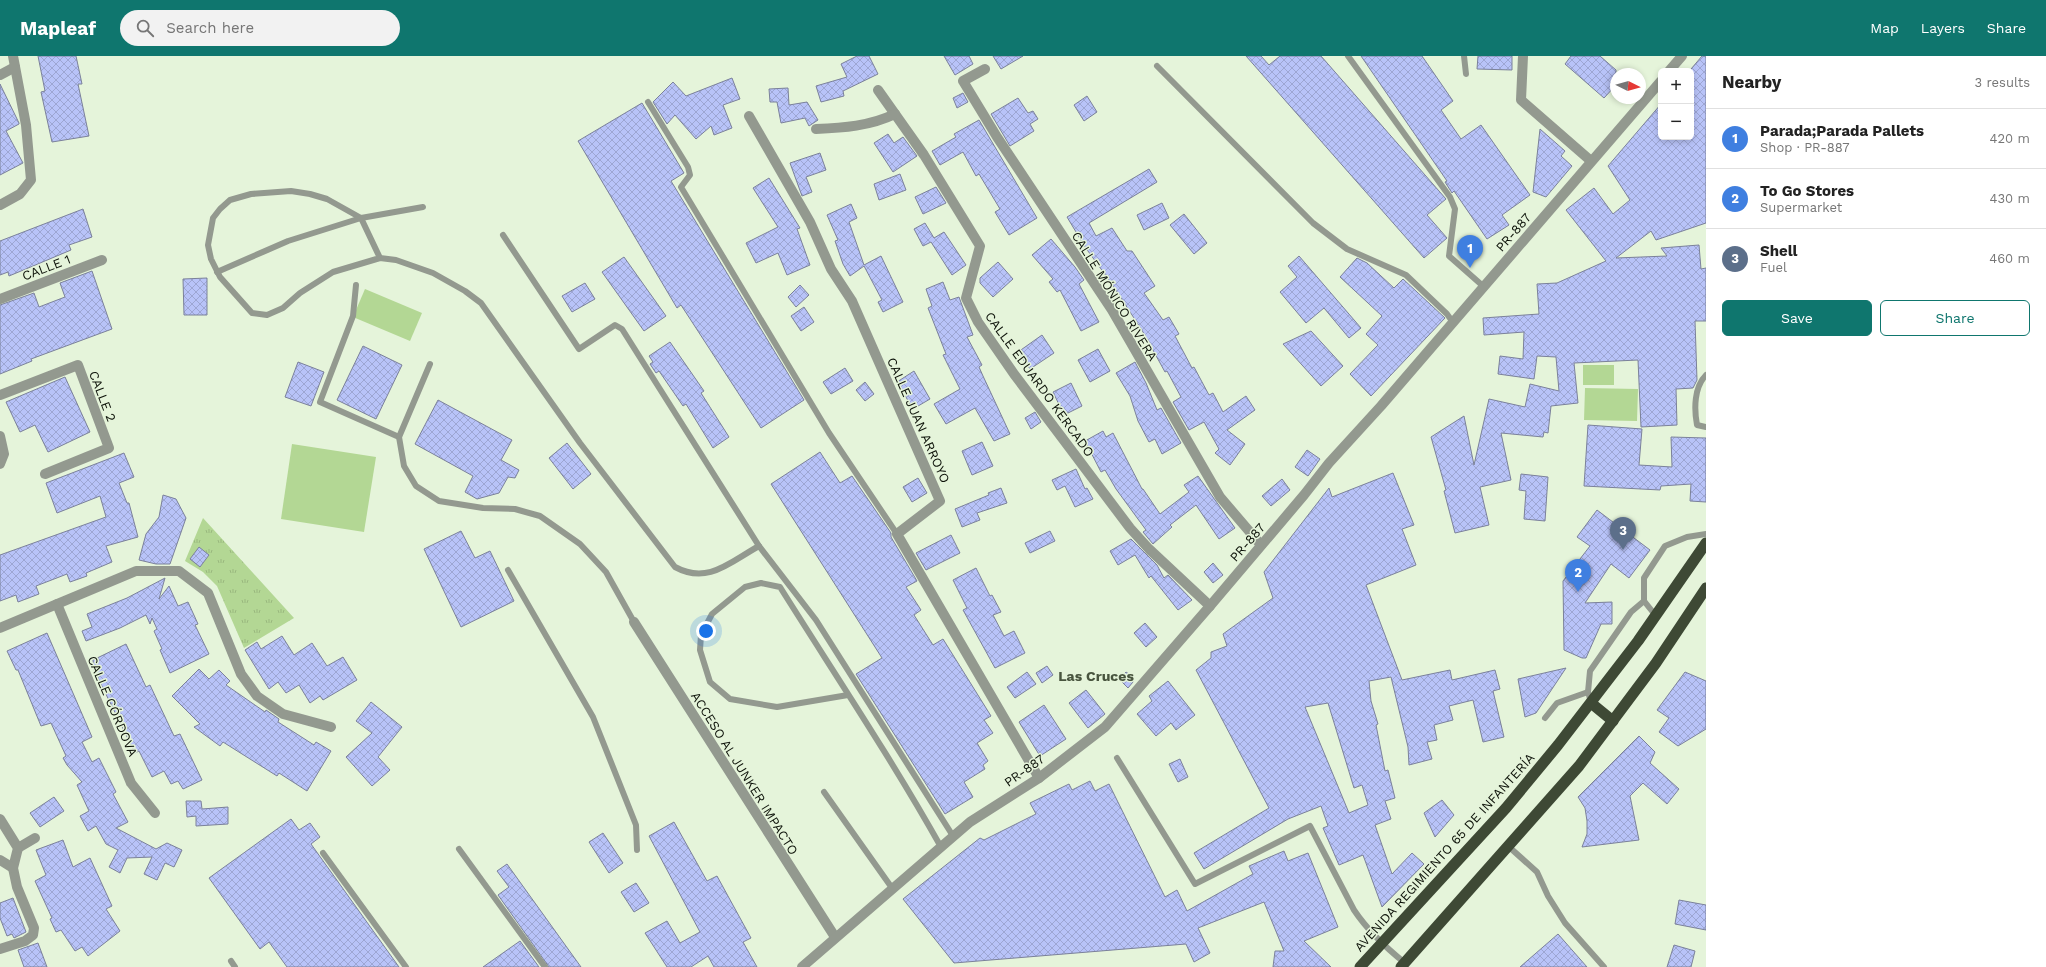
<!DOCTYPE html>
<meta charset="utf-8">
<style>
body{margin:0;font-family:"Work Sans",sans-serif;background:#f2f2f2;color:#222}
.controls{position:absolute;right:12px;top:12px;display:grid;overflow:hidden;border-radius:6px;box-shadow:0 2px 6px #0003}
.controls button{width:36px;height:36px;display:grid;place-items:center;padding:0;border:0;border-bottom:1px solid #e0e0e0;background:#fff;color:#222;font:20px sans-serif}
.compass{position:absolute;left:1610px;top:12px;width:36px;height:36px;border-radius:50%;background:#fff;box-shadow:0 2px 6px #0003;rotate:95deg}
.you{position:absolute;left:706px;top:575px;width:14px;height:14px;margin:-10px;border:3px solid #fff;border-radius:50%;background:#1a73e8;box-shadow:0 0 0 6px #1a73e833}
.badge{display:grid;place-items:center;width:26px;height:26px;border-radius:50%;background:#0f766e;color:#fff;font-size:13px;font-weight:700}
.pin{position:absolute;translate:-50% -33px;filter:drop-shadow(0 1px 2px #0008)}
.pin::after{content:'';position:absolute;top:21px;width:14px;height:12px;background:inherit;clip-path:polygon(0 0,100% 0,50% 100%)}
.list{margin:0;padding:0;list-style:none}
h2{display:flex;justify-content:space-between;align-items:center;height:52px;margin:0;padding:0 16px;font-size:17px}
h2 small{font-size:13px;font-weight:400;color:#767676}
.list li{display:grid;grid-template-columns:26px 1fr auto;gap:12px;align-items:center;box-sizing:border-box;height:60px;padding:0 16px;border-top:1px solid #e0e0e0}
.list b{display:block;font-size:15px;white-space:nowrap}
.list p{margin:0;font-size:13px;white-space:nowrap;color:#767676}
.list em{font-size:13px;font-style:normal;color:#767676}
.actions{display:flex;gap:8px;padding:12px 16px}
.actions a{flex:1;padding:9px 0;border:1px solid #0f766e;border-radius:6px;text-align:center;font-size:14px;color:#0f766e}
.actions .main{background:#0f766e;color:#fff}
.icon{flex:none;width:22px;height:22px;fill:none;stroke:currentColor;stroke-width:2;stroke-linecap:round;stroke-linejoin:round}
.map{position:relative;flex:none;width:1706px;height:911px;overflow:hidden}
header{display:flex;align-items:center;gap:24px;box-sizing:border-box;height:56px;padding:0 20px;background:#0f766e;color:#fff}
header strong{font-size:19px}
nav{display:flex;gap:22px;margin-inline-start:auto;font-size:14px}
.search{width:280px;height:36px;background:#f2f2f2;display:flex;align-items:center;gap:10px;box-sizing:border-box;padding:0 14px;border-radius:22px;color:#767676;font-size:15px}
main{display:flex}
aside{flex:1;background:#fff}
.map>svg:first-child{display:block}
</style>
<header>
<strong>Mapleaf</strong>
<div class="search"><svg class="icon" aria-label="search" viewBox="0 0 24 24"><circle cx="10" cy="10" r="6"/><path d="M15 15l6 6"/></svg>Search here</div>
<nav><a>Map</a><a>Layers</a><a>Share</a></nav>
</header>
<main>
<div class="map">
<svg width="1706" height="911" viewBox="0 0 1706 911">
<defs>
<pattern id="park-tufts" width="24" height="20" patternUnits="userSpaceOnUse"><rect width="24" height="20" fill="#b3d794"/><path d="M3 7l-1-3M5 7V3M7 7l1-3M15 17l-1-3M17 17v-4M19 17l1-3" fill="none" stroke="#99b87e"/></pattern>
<pattern id="building-cross-hatch" width="8" height="8" patternUnits="userSpaceOnUse"><rect width="8" height="8" fill="#b8c3f8"/><path d="M0 0l8 8M0 8l8-8" fill="none" stroke="#9da6d3"/></pattern>
</defs>
<rect width="100%" height="100%" fill="#e5f4da"/>
<path fill="url(#park-tufts)" d="M203 462 294 562 244 592 217 530 203 516 185 505Z"/>
<g fill="#b3d794">
<path d="M365 233 422 257 410 285 353 261Z"/>
<rect x="1583" y="309" width="31" height="20"/>
<path d="M1585 332 1638 333 1637 365 1584 364Z"/>
<path d="M292 388 376 401 364 476 281 463Z"/>
</g>
<g fill="url(#building-cross-hatch)" stroke="#7b819a" fill-rule="evenodd">
<path d="M38 0H76L82 28H78L89 80 52 86 41 36 45 35Z"/>
<path d="M857 0H869L878 18 843 35 844 40 821 46 816 30 847 21 841 8Z"/>
<path d="M944 0H969L973 8 955 19Z"/>
<path d="M993 0H1023L1001 13Z"/>
<path d="M1246 0H1261L1269 9 1280 0H1321L1446 143 1427 159 1447 182 1424 202Z"/>
<path d="M1361 0H1422L1453 45 1441 54 1461 83 1481 69 1530 139 1502 159 1509 169 1487 183 1454 135 1452 137 1445 126 1447 125Z"/>
<path d="M1478 0H1512V14L1477 13Z"/>
<path d="M1571 0H1600L1616 14V29L1604 42 1565 8Z"/>
<path d="M1702 0H1706V167L1656 184 1651 175 1616 202 1667 200 1661 192 1699 189 1701 213 1706 212V265H1695L1697 324 1693 332 1676 333 1677 369 1641 371 1638 304 1574 307 1578 347 1551 350 1548 377 1544 376 1543 381 1501 377 1511 424 1480 431 1489 469 1455 477 1444 435 1446 434 1431 381 1464 360 1474 409 1489 343 1525 351 1530 328 1559 335 1556 301 1537 300 1534 323 1498 318 1500 300 1523 303 1524 276 1484 279 1483 262 1539 258 1537 228 1557 227 1606 205 1566 154 1594 132 1613 158 1630 144 1608 110 1661 48V81H1691V13Z"/>
<path d="M732 22 740 43 723 49 732 72 714 79 711 70 696 83 675 59 667 68 653 46 673 26 686 40Z"/>
<path d="M0 28 19 67V68L6 75 23 107 0 119Z"/>
<path d="M788 32 789 49 807 46 818 64 809 70 805 62 781 67 777 46H770L769 33Z"/>
<path d="M963 37 968 46 957 52 953 42Z"/>
<path d="M1087 40 1097 56 1084 65 1074 49Z"/>
<path d="M1018 42 1028 57 1033 55 1038 63 1030 68 1034 75 1010 90 991 58Z"/>
<path d="M642 47 684 117 671 125 804 344 761 372 681 249 677 252 578 85Z"/>
<path d="M979 64 1037 162 1009 179 995 156 1000 153 979 118 976 120 963 96 940 109 932 95 956 81 954 78Z"/>
<path d="M1540 73 1565 95 1561 100 1572 110 1546 141 1533 136Z"/>
<path d="M888 78 894 87 903 81 917 100 893 116 874 87Z"/>
<path d="M820 97 826 114 806 121 812 136 802 140 790 107Z"/>
<path d="M1149 113 1157 126 1089 167 1096 180 1112 172 1127 195H1132L1155 230 1144 237 1163 264 1169 261 1179 278 1175 280 1192 312 1194 311 1209 339 1213 337 1223 356 1246 340 1255 354 1227 374 1245 388 1230 409 1215 397 1219 393 1204 366 1189 374 1173 346 1181 341 1167 315 1165 316 1143 276 1112 228 1085 191 1067 161Z"/>
<path d="M900 118 906 134 879 144 874 128Z"/>
<path d="M769 122 800 172 797 173 810 209 787 219 778 197 756 207 746 187 778 171 753 132Z"/>
<path d="M936 131 946 147 923 158 915 141Z"/>
<path d="M1162 147 1169 162 1144 174 1137 159Z"/>
<path d="M851 148 857 162 849 166 864 209 881 200 903 246 883 256 878 246 882 244 864 210 850 220 843 208 835 185 838 184 827 159Z"/>
<path d="M83 153 92 181 69 189 71 194 33 210 9 220 8 216 0 219V185Z"/>
<path d="M1184 158 1207 187 1194 198 1170 169Z"/>
<path d="M925 167 934 182 944 176 966 209 952 219 931 186 923 190 914 173Z"/>
<path d="M1051 183 1075 211 1084 224 1079 228 1099 266 1081 275 1060 234 1057 236 1049 226 1053 223 1032 199Z"/>
<path d="M1299 200 1361 272 1349 282 1324 252 1306 267 1280 236 1297 221 1288 210Z"/>
<path d="M624 201 666 260 644 275 602 216Z"/>
<path d="M1357 202 1367 207 1394 232 1403 223 1445 262 1371 340 1350 318 1378 289 1366 278 1382 260 1340 221Z"/>
<path d="M998 206 1013 223 993 241 980 227V222Z"/>
<path d="M92 215 112 273 31 303 32 305 0 318V249L34 237 39 251 65 241 60 227Z"/>
<path d="M207 222V259H184L183 223Z"/>
<path d="M943 226 950 244 959 241 973 279 967 281 982 309 979 311 983 320 1010 378 994 385 975 352 946 368 934 348 960 333 943 299 946 298 928 252 932 250 926 233Z"/>
<path d="M585 227 595 243 572 256 562 240Z"/>
<path d="M800 229 809 239 796 251 788 241Z"/>
<path d="M804 251 814 266 801 275 791 260Z"/>
<path d="M1311 275 1343 310 1321 330 1283 288Z"/>
<path d="M1042 279 1054 297 1030 313 1018 296Z"/>
<path d="M670 286 704 335 701 337 729 381 713 392 686 348 683 350 659 315 656 317 650 308 653 306 649 300Z"/>
<path d="M363 290 402 309 376 363 337 344Z"/>
<path d="M1098 293 1110 315 1090 326 1078 304Z"/>
<path d="M298 306 324 316 311 350 285 341Z"/>
<path d="M1135 306 1146 327 1157 354 1161 352 1181 387 1162 398 1155 383 1149 386 1138 365 1130 340 1116 317Z"/>
<path d="M845 312 853 325 831 338 823 326Z"/>
<path d="M914 315 930 343 913 353 897 326Z"/>
<path d="M65 321 90 376 48 396 35 369 20 376 6 346Z"/>
<path d="M865 326 874 338 865 345 856 334Z"/>
<path d="M1071 327 1082 350 1064 359 1053 336Z"/>
<path d="M438 344 512 384 501 404 519 414 515 422 508 421 499 437 477 443 465 436 473 420 415 388Z"/>
<path d="M1035 356 1041 366 1031 373 1025 362Z"/>
<path d="M1588 369 1642 373 1639 409 1672 411 1671 381 1706 382V446L1690 445 1691 428 1661 430 1660 434 1584 430Z"/>
<path d="M1103 375 1106 381 1113 377 1142 433H1143L1160 458 1189 436 1184 429 1198 420 1235 472 1219 483 1196 449 1170 469 1172 471 1153 488 1143 476 1146 474 1116 433 1105 414 1101 416 1085 385Z"/>
<path d="M982 386 993 410 972 419 962 395Z"/>
<path d="M567 387 591 418 573 433 549 402Z"/>
<path d="M1307 394 1320 403 1308 420 1295 411Z"/>
<path d="M820 396 840 427 852 420 891 477V481L917 525 906 531 921 554 914 559 933 589 943 583 991 660 984 664 993 677 977 687 988 705 983 709 985 713 964 726 973 741 945 758 856 618 882 602 771 428Z"/>
<path d="M124 397 134 421 119 427 127 447H129L138 481 106 490 112 506 86 517 87 520 70 526 67 518 36 530 39 538 18 546 16 539 0 545V499L106 461 100 440 57 457 46 427Z"/>
<path d="M1076 413 1085 433 1087 432 1093 443 1075 451 1065 430 1057 434 1052 424Z"/>
<path d="M1393 417 1414 469 1402 473 1416 509 1366 529 1402 624 1450 614 1452 624 1495 614 1500 633 1493 635 1504 681 1483 686 1473 644 1449 650 1453 664 1434 669 1437 684 1427 686 1432 703 1409 709 1408 691 1391 621 1369 625 1371 645 1378 668 1376 669 1385 715 1388 714 1395 742 1385 745 1391 763 1375 769 1392 818 1412 797 1424 808 1382 851 1363 799 1339 809 1323 772 1328 770 1321 750 1288 763 1204 813 1194 797 1269 752 1196 614 1211 602V596L1227 590 1223 578 1273 542 1264 516 1329 432 1332 441ZM1328 647 1354 732 1362 729 1368 749 1349 757 1305 651Z"/>
<path d="M1521 418 1548 421 1545 465 1524 463 1526 435 1519 434Z"/>
<path d="M918 422 927 437 912 446 903 431Z"/>
<path d="M1282 423 1290 434 1271 450 1262 440Z"/>
<path d="M1001 432 1007 447 977 457 980 464 962 471 955 453 989 439 988 437Z"/>
<path d="M163 439 176 443 186 462 170 508H156L139 504 146 478 159 461Z"/>
<path d="M1597 454 1650 494 1629 522 1611 508 1585 547 1612 546V568H1601L1586 602H1582L1564 594 1563 525 1590 490 1577 481Z"/>
<path d="M461 475 475 502 490 495 514 545 461 571 424 493Z"/>
<path d="M1050 475 1055 485 1030 497 1025 487Z"/>
<path d="M951 479 960 497 926 514 916 497Z"/>
<path d="M1131 483 1157 509 1164 522 1168 519 1192 544 1178 554 1151 520 1149 522 1135 499 1118 509 1110 495Z"/>
<path d="M199 491 209 499 200 511 190 503Z"/>
<path d="M1213 507 1223 519 1213 527 1204 516Z"/>
<path d="M976 512 990 540 992 539 1001 556 993 559 1004 580 1014 575 1025 597 995 612 963 554 967 552 953 524Z"/>
<path d="M165 522 159 543 169 530 178 550 188 546 198 568 195 569 209 598 170 617 160 594 162 593 154 575 157 573 152 562 150 568 146 559 120 572 86 585 82 575 92 571 87 558 127 542Z"/>
<path d="M1145 567 1157 581 1146 591 1134 577Z"/>
<path d="M47 577 92 681 82 686 92 706 99 702 116 736 113 738 128 766 116 772 156 793 167 787 182 794 174 811 165 807 157 824 144 818 152 801 127 802 120 817 109 811 118 794 106 788 96 770 88 775 80 760 89 755 77 729 82 726 67 709 63 702 66 700 51 667 41 670 18 614H16L7 595Z"/>
<path d="M282 580 294 599 312 587 327 610 343 601 357 624 323 644 320 640 310 647 299 629 286 637 278 626 269 633 245 594 257 586 261 593Z"/>
<path d="M126 588 146 631 150 629 174 680 180 678 202 724 183 733 178 725 171 728 164 715 152 721 139 695 135 697 94 614 93 604Z"/>
<path d="M1047 610 1053 619 1042 627 1036 617Z"/>
<path d="M1566 612 1536 657 1525 661 1518 623Z"/>
<path d="M199 613 209 623 219 614 230 625 226 629 265 656 266 654 279 663 278 666 314 689 316 686 331 695 307 735 279 717 277 720 223 686 220 690 194 671 200 668 172 640Z"/>
<path d="M1027 616 1036 628 1015 642 1007 631Z"/>
<path d="M1126 616 1133 621V626L1128 632 1119 623Z"/>
<path d="M1685 616 1706 625V673L1678 690 1659 676 1669 662 1657 654Z"/>
<path d="M1168 625 1195 659 1176 674 1171 667 1156 680 1137 658 1152 645 1149 640Z"/>
<path d="M1086 634 1105 658 1088 672 1069 647Z"/>
<path d="M371 646 402 671 378 701 390 714 372 730 346 701 372 677 356 665Z"/>
<path d="M1044 649 1066 683 1040 700 1019 666Z"/>
<path d="M1639 680 1655 696 1650 707 1679 733 1667 748 1643 727 1630 740 1639 784 1582 791 1587 778V765L1585 752 1578 741Z"/>
<path d="M1180 703 1188 721 1178 726 1169 708Z"/>
<path d="M1090 725 1095 735 1109 728 1165 841 1177 834 1187 855 1253 818 1249 810 1284 795 1288 805 1308 797 1338 871 1304 885 1331 911H1273L1275 895H1284L1264 846 1198 872 1210 897 1194 906 1186 888 954 907 903 843 980 782 984 784 1036 758 1030 747 1069 728 1072 734Z"/>
<path d="M54 741 64 755 40 771 30 757Z"/>
<path d="M1442 744 1454 759 1435 781 1424 757Z"/>
<path d="M186 745H201L202 753 228 751V768L196 770V760L187 761Z"/>
<path d="M291 763 299 774 310 767 320 781 311 788 399 911H287L269 886 260 893 209 822Z"/>
<path d="M674 766 707 825 717 820 751 882 743 886 757 911H714L708 900 691 911H667L645 877 667 865 680 887 700 876 649 780Z"/>
<path d="M603 777 623 807 609 817 589 786Z"/>
<path d="M63 784 73 811 90 802 112 850 106 853 120 875 88 900 82 891 75 895 61 874 56 876 50 863 52 862 35 825 46 819 36 794Z"/>
<path d="M507 808 581 911H549L498 839 509 831 497 815Z"/>
<path d="M636 827 649 847 634 856 621 836Z"/>
<path d="M13 842 26 876 14 882 12 878 7 880 0 862V847Z"/>
<path d="M1679 844 1706 849V874L1675 868Z"/>
<path d="M1558 878 1587 911H1520Z"/>
<path d="M520 885 539 911H483Z"/>
<path d="M38 887 47 911H24L18 894Z"/>
<path d="M1674 889 1695 895 1691 911H1667Z"/>
</g>
<g fill="none" stroke-linecap="round" stroke-linejoin="round">
<g stroke="#93998f" stroke-width="6">
<path d="M1348 0 1450 141 1455 153 1449 200 1483 230"/>
<path d="M1464 0 1466 18"/>
<path d="M1157 10 1313 167 1347 193 1406 219 1447 258 1452 265"/>
<path d="M648 46 688 111 690 119 681 131 829 377 897 478"/>
<path d="M503 179 579 293 615 269 622 273 759 490 816 564 953 780"/>
<path d="M380 202 361 162 327 143 310 138 291 135 251 138 230 144 220 153 213 162 208 189 211 203 220 221 252 257 267 259 283 252 300 237 333 216 380 202 396 204 433 217 465 235 481 247 580 387 675 511C708 529 730 506 759 490"/>
<path d="M217 216 288 185 361 162 423 151"/>
<path d="M356 229 353 260 320 346 399 381"/>
<path d="M430 308 399 381 404 410 416 430 439 445 483 452 515 453 540 460 580 488 606 516 634 566"/>
<path d="M1706 319C1694 331 1694 353 1697 369L1706 371"/>
<path d="M508 514 593 661 636 769 637 794"/>
<path d="M1656 560 1644 545V522L1665 490 1687 481 1706 478"/>
<path d="M848 639 777 651 730 643 710 626 700 594 701 579 712 558 745 531 761 527 780 531C834 617 891 702 941 791"/>
<path d="M1591 646 1588 636 1590 615 1631 556 1644 545"/>
<path d="M1545 662 1557 647 1588 636"/>
<path d="M1117 702 1195 828 1310 770 1354 854C1368 875 1385 891 1405 907"/>
<path d="M824 736 892 832"/>
<path d="M1508 790 1537 816 1548 840 1565 867 1604 911"/>
<path d="M459 793 545 911"/>
<path d="M323 797 406 911"/>
<path d="M231 905 235 911"/>
</g>
<g stroke="#93998f" stroke-width="10">
<path d="M1523 0 1521 44 1591 105"/>
<path d="M985 13 963 25 997 81 1112 254 1220 441 1261 489"/>
<path d="M0 19 15 11"/>
<path d="M878 34 924 99 980 190 966 242 978 266 1014 318 1130 472 1149 493 1210 550"/>
<path d="M749 60 810 166 831 213 852 245 940 445 897 478 1039 722"/>
<path d="M816 73C843 72 870 70 895 58"/>
<path d="M0 149 20 138 31 124 26 69 13 0"/>
<path d="M0 243 102 204"/>
<path d="M0 339 78 309 109 392 45 418"/>
<path d="M0 380 4 398 0 408"/>
<path d="M57 548 131 727 155 757"/>
<path d="M634 566 835 881"/>
<path d="M0 572 136 515H179L208 537 241 618 257 640 283 658 331 671"/>
<path d="M0 763 18 792 13 812 17 831 34 872 33 879 25 885 0 893"/>
<path d="M18 792 35 782"/>
<path d="M0 804 13 812"/>
</g>
<g stroke="#93998f" stroke-width="10">
<path d="M1669 15 1682 0"/>
<path d="M802 911 970 766 1039 722 1105 671 1210 550 1304 439 1329 407 1381 350 1661 25"/>
</g>
<g stroke="#3e4935" stroke-width="11">
<path d="M1591 647 1613 665"/>
<path d="M1360 911 1506 752 1558 689 1638 585 1706 487"/>
<path d="M1401 911 1579 710 1656 607 1706 532"/>
</g>
</g>
<g text-anchor="middle" stroke-width="3" stroke-linejoin="round" paint-order="stroke">
<g font-size="13" fill="#0c1108" stroke="#e5f4da">
<text transform="translate(1513 176) rotate(-49)" y="5">PR-887</text>
<text transform="translate(46 211) rotate(-21)" y="5">CALLE 1</text>
<text transform="translate(1115 240) rotate(58)" y="5">CALLE MÓNICO RIVERA</text>
<text transform="translate(1040 328) rotate(54)" y="5">CALLE EDUARDO KERCADO</text>
<text transform="translate(103 340) rotate(69)" y="5">CALLE 2</text>
<text transform="translate(919 364) rotate(66)" y="5">CALLE JUAN ARROYO</text>
<text transform="translate(1247 486) rotate(-49)" y="5">PR-887</text>
<text transform="translate(113 650) rotate(67)" y="5">CALLE CÓRDOVA</text>
<text transform="translate(1024 714) rotate(-35)" y="5">PR-887</text>
<text transform="translate(745 717) rotate(58)" y="5">ACCESO AL JUNKER IMPACTO</text>
<text transform="translate(1444 796) rotate(-48)" y="5">AVENIDA REGIMIENTO 65 DE INFANTERÍA</text>
</g>
<g font-size="14" font-weight="bold" fill="#48543e" stroke="#e5f4da">
<text x="1096" y="625">Las Cruces</text>
</g>
</g>
</svg>
<div class="controls">
<button>+</button>
<button>−</button>
</div>
<svg class="compass" viewBox="-18 -18 36 36"><path d="M0-13l5 13h-10z" fill="#e53935"/><path d="M0 13l5-13h-10z" fill="#767676"/></svg>
<div class="you"></div>
<div class="pin badge" style="left:1470px;top:212px;background:#3f7fe0">1</div>
<div class="pin badge" style="left:1578px;top:536px;background:#3f7fe0">2</div>
<div class="pin badge" style="left:1623px;top:494px;background:#5c6f8a">3</div>
</div>
<aside>
<h2>Nearby<small>3 results</small></h2>
<ul class="list">
<li><span class="badge" style="background:#3f7fe0">1</span><div><b>Parada;Parada Pallets</b><p>Shop · PR-887</p></div><em>420 m</em></li>
<li><span class="badge" style="background:#3f7fe0">2</span><div><b>To Go Stores</b><p>Supermarket</p></div><em>430 m</em></li>
<li><span class="badge" style="background:#5c6f8a">3</span><div><b>Shell</b><p>Fuel</p></div><em>460 m</em></li>
</ul>
<div class="actions"><a class="main">Save</a><a>Share</a></div>
</aside>
</main>
